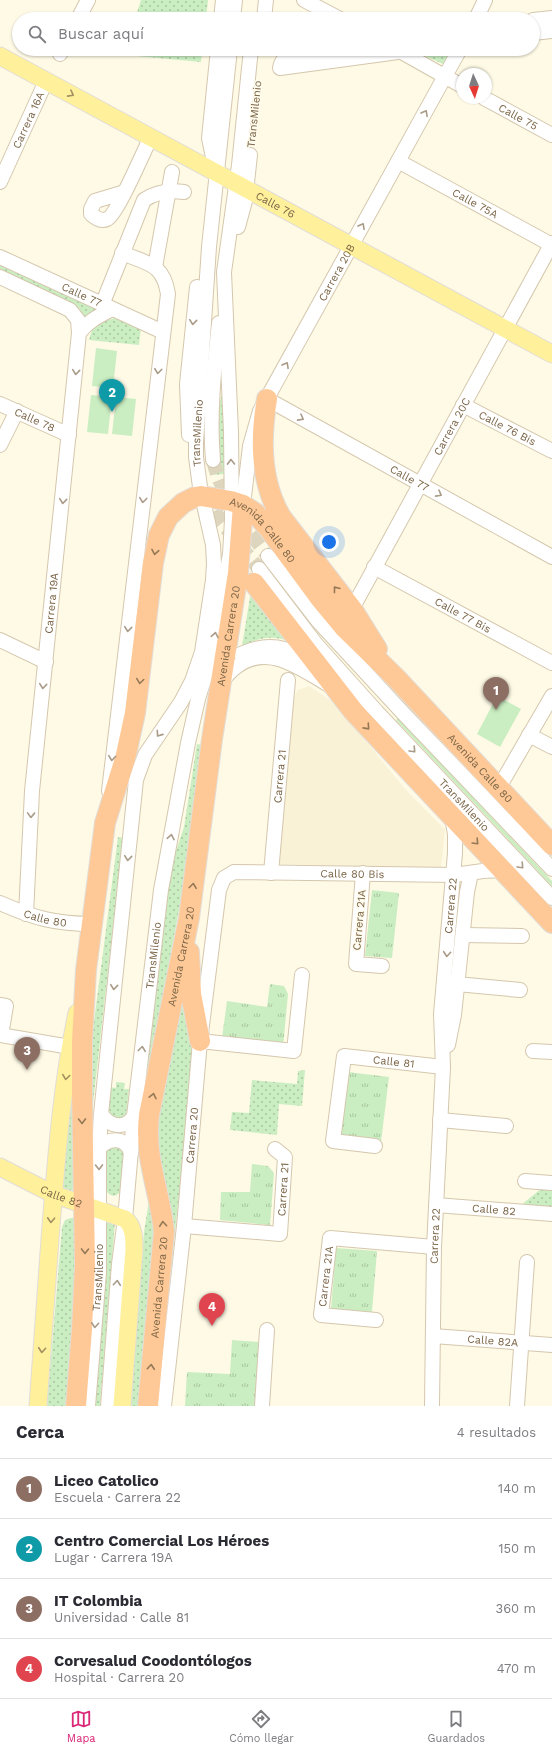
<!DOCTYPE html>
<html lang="es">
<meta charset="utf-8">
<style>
body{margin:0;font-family:"Work Sans",sans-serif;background:#f2f2f3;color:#2b2b33}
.compass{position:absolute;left:456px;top:68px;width:36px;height:36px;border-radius:50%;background:#fff;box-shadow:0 1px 3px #0004;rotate:176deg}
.you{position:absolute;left:329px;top:542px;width:14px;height:14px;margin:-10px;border:3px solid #fff;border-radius:50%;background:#1a73e8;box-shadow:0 0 0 6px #1a73e833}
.badge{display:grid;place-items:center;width:26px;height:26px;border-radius:50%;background:#db2777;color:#fff;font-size:13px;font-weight:700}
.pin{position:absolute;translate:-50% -33px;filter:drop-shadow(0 1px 2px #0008)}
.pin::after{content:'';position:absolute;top:21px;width:14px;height:12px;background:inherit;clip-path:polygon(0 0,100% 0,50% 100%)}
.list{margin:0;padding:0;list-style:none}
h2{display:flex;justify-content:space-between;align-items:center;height:52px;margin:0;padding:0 16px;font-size:17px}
h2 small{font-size:13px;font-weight:400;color:#7c7c81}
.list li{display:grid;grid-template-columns:26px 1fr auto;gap:12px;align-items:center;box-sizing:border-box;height:60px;padding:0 16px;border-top:1px solid #e1e1e2}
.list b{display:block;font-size:15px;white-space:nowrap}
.list p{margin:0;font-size:13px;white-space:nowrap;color:#7c7c81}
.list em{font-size:13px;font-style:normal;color:#7c7c81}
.icon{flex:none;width:22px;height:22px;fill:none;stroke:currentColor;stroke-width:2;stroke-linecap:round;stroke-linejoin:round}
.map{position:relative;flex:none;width:552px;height:1406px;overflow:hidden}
.search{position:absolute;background:#fff;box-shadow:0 1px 3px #0004;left:12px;right:12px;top:12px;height:44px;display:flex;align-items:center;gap:10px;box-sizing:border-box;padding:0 14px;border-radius:22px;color:#7c7c81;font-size:15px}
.sheet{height:292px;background:#fff}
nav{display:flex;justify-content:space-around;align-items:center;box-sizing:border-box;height:56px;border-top:1px solid #e1e1e2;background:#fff;font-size:11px;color:#7c7c81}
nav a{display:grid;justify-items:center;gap:2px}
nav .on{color:#db2777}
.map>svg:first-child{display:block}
</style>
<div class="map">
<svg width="552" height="1406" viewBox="0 0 552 1406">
<defs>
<pattern id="grass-dots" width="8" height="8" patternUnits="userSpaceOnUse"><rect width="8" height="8" fill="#caeec2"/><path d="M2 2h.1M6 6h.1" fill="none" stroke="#a9c49f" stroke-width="1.8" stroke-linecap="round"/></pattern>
<pattern id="park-tufts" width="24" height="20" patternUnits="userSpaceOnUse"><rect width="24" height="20" fill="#caeec2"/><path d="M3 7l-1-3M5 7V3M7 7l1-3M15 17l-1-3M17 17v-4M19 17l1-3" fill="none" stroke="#a9c49f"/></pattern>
</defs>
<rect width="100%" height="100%" fill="#fefae6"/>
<path fill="#f9f2d6" d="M309 686 336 704 404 788 445 830 441 868 277 864 291 702 298 690Z"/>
<g fill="url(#grass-dots)">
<path d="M141 0H208L206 19H135Z"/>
<path d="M127 49H202L201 62 126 55Z"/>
<path d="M451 50 443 64 425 56 428 53Z"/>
<path d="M0 262 101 308 83 320 80 309 74 304 0 270Z"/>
<path d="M115 318 141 327 139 345 89 340 92 330 104 321Z"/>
<path d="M224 388 225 474 212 475C207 452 216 411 224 388Z"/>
<path d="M251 591 292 642C271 635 262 637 242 646Z"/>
<path d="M197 744 202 745 196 817 170 959 139 1114 170 869 184 827Z"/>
<path d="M118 837 123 838 92 1112 90 1091 92 1037Z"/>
<path d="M184 979 194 1050 164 1337 154 1138Z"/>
<path d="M73 1068 76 1191 60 1188Z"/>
<path d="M305 1070 302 1106 279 1104 277 1135 230 1130 232 1112 249 1113 252 1080 297 1084 298 1071Z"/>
<path d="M116 1082 125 1083 124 1089H129L126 1115 124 1118 115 1119C105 1109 108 1101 109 1087L116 1088Z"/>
<path d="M114 1147 120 1149 124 1154 120 1192C117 1196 113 1197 109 1194L107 1192 106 1153 109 1149Z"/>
<path d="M542 1188H552V1209L520 1206Z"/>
<path d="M150 1195 156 1231 142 1406H130L144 1232Z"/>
<path d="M71 1218H77L70 1370 65 1406H47L62 1227 65 1220Z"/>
<path d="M105 1222H115L100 1406H95Z"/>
</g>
<g fill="url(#park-tufts)">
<path d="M372 890 399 893 392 958 365 956Z"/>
<path d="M270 984 284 986 288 994 283 1047 222 1038 227 1001 267 1007Z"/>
<path d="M348 1072 389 1077 381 1142 340 1136Z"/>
<path d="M252 1164 268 1166 274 1173 270 1225 220 1220 221 1192H250Z"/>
<path d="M336 1248 377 1251 372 1312 331 1309Z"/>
<path d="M232 1340 259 1342 255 1406H185L187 1372 230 1374Z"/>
</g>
<g fill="#caeec2">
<path d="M96 348 117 351 113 388 92 386Z"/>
<path d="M91 395 112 397 108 434 87 432Z"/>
<path d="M116 397 136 399 132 436 112 434Z"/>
<path d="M497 696 521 709 500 747 477 734Z"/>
<path d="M398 718 552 881V886L396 720Z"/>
</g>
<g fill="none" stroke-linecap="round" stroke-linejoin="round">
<g stroke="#ddd5be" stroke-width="14" stroke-dasharray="14 7" stroke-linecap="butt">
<path d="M213 460C221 496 246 528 268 556"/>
<path d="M204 493 222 523 259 569"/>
</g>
<g stroke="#d5c7ad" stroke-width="16">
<g id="minor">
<path d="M304 0 340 19"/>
<path d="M78 19 88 0"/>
<path d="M221 19 223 0"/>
<path d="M233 19 235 0"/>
<path d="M264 19 266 0"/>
<path d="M476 19 485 0"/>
<path d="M533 20 552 18"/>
<path d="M533 33 552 31"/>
<path d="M326 49C311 51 283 49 280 68L420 49"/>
<path d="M398 50 462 86"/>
<path d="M60 54 63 49"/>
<path id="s1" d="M484 98 552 135"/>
<path id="s2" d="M398 161 552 245"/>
<path d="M214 162 209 138 218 49"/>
<path id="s3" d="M0 182 46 81"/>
<path d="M125 192 95 201 91 209V214C96 218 101 222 107 219 117 215 144 150 151 137"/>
<path d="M238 227 245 201 250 155"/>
<path id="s4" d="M0 257 163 332"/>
<path d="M155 267 172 172"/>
<path d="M0 277 70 310 78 320 79 333"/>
<path d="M102 305 144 200C156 192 170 190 184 192"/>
<path id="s5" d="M267 399 552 557"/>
<path id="s6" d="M0 404 69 435"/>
<path id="s7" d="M463 405 552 451"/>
<path d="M189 435 187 384 197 287"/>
<path d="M0 445 17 411"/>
<path d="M213 460C209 414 214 370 219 323"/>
<path id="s8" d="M243 505 250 446 260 411 460 49"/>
<path d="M268 556 318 621 404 714 552 869"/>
<path id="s9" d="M374 567 552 663"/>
<path id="s10" d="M259 569 316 644 377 712 552 898"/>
<path id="s11" d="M352 609 552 243"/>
<path d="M0 640 46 662"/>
<path d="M241 654C270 641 285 647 311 662"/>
<path d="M220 683C225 678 230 671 236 667 268 642 301 669 329 685"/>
<path d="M529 735 552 747"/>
<path d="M498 789 552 696"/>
<path d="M109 791 168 294C163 263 148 264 122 253"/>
<path id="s12" d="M271 873 288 680"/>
<path d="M363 873 356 964 382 966"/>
<path id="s13" d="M0 903C34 918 55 924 93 924"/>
<path id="s14" d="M26 914 32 791 79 333C88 321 99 316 112 309"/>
<path d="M463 935 522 936"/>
<path d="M457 984 520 990"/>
<path d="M0 1005 6 1006 1 1035"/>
<path d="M0 1035 70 1047"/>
<path d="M200 1041 294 1051 302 975"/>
<path d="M448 1045 454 1015 467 892 471 873"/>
<path d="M533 1051 552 1052"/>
<path d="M101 1114C110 1127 125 1130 134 1116"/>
<path d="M440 1120 506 1126"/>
<path id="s15" d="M375 1146 333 1141 344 1056 443 1067"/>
<path d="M99 1148C110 1137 126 1137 131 1153"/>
<path d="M525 1181 552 1183"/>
<path id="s16" d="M436 1205 552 1214"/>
<path id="s17" d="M184 1226 280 1234 285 1157 275 1149"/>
<path id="s18" d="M376 1320 321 1315 330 1238 434 1247"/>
<path id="s19" d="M433 1336 552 1345"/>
<path id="s20" d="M88 1406 99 1273V1151L101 1114 136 780 145 755 181 702 192 681 202 652 213 580 214 564 213 545 200 487 196 457V442L209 247 230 49"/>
<path id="s21" d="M108 1406 119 1264 125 1219 134 1116 161 890 188 743 198 699 209 663 230 554 232 520 231 432 224 272 239 165 251 49"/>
<path id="s22" d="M164 1406 184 1226 200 1041 219 890 224 878 234 872 454 875 483 871 503 870"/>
<path d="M262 1406 267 1330"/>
<path id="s23" d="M432 1406 434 1247 443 1067 441 1014 455 853V834L452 817"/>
<path d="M517 1406 527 1262"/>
</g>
</g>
<g stroke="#e2ddd7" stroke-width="19">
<g id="major">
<path id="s24" d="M0 56 552 354"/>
<path id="s25" d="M0 1167 53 1194 125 1219C134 1226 134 1239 134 1250L122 1406"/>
<path d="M38 1406C42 1350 46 1295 50 1239 56 1164 61 1088 77 1013"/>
</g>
</g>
<g stroke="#e2ddd7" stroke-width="22">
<g id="highway">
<path d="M267 399C260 438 260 481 281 517L352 609 377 649"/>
<path d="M254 583 354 712 552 923"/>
<path d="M189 952 191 994 200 1041"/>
<path id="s26" d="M76 1406 82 1329 85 1266 82 1091V1042L86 970 105 823 125 759 135 713 153 563 159 535 168 517 183 503 195 497 201 496 231 501 243 505 255 513 270 530 320 598 344 627 397 679 552 845"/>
<path id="s27" d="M148 1406 164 1232C160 1190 144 1160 149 1115L189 918 212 739 238 573 243 505"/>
</g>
</g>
<use href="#minor" stroke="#fff" stroke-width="14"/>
<use href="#major" stroke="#fff09c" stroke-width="17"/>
<use href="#highway" stroke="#ffc997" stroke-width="20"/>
</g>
<defs><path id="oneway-chevron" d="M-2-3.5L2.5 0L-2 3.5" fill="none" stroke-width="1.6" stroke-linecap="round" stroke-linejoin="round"/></defs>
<g stroke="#a38f60">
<use href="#oneway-chevron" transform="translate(71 94) rotate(28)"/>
<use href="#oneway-chevron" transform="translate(66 1077) rotate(98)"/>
<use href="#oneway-chevron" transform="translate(51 1220) rotate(93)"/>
<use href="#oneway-chevron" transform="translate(42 1350) rotate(95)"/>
</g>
<g stroke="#a99b87">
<use href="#oneway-chevron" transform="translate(425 113) rotate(-61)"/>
<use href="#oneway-chevron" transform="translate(362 226) rotate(-61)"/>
<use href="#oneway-chevron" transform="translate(193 322) rotate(96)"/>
<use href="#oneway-chevron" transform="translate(286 365) rotate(-61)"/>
<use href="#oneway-chevron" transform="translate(158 371) rotate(97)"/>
<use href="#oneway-chevron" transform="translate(76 372) rotate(96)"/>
<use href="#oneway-chevron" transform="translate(301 418) rotate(29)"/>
<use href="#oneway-chevron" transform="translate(231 462) rotate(-91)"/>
<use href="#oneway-chevron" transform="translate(439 494) rotate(29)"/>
<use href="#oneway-chevron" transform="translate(143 500) rotate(97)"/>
<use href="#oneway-chevron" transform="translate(63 501) rotate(96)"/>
<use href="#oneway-chevron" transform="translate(128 629) rotate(96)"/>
<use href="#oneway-chevron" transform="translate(215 635) rotate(-79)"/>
<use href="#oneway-chevron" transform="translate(43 686) rotate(96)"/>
<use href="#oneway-chevron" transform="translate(159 734) rotate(125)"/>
<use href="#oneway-chevron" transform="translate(413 750) rotate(47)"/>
<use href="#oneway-chevron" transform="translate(112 758) rotate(96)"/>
<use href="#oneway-chevron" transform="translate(31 815) rotate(92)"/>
<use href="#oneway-chevron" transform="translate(171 837) rotate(-79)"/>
<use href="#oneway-chevron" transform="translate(128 858) rotate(96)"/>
<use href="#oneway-chevron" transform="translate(521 866) rotate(47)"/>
<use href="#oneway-chevron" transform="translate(447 954) rotate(95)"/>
<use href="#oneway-chevron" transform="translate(114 987) rotate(96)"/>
<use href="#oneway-chevron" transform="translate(142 1049) rotate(-83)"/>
<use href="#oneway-chevron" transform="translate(99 1167) rotate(89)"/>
<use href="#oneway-chevron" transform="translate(117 1283) rotate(-85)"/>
<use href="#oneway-chevron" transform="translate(95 1325) rotate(94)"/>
</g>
<g stroke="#957957">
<use href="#oneway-chevron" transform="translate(155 552) rotate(100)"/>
<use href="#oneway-chevron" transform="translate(336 589) rotate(-128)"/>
<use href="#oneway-chevron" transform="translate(140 681) rotate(98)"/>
<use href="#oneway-chevron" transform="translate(367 727) rotate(48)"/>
<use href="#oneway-chevron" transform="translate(476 842) rotate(46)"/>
<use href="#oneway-chevron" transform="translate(193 886) rotate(-83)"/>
<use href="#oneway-chevron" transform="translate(153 1096) rotate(-78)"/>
<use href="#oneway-chevron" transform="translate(82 1121) rotate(89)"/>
<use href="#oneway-chevron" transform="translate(163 1224) rotate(-95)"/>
<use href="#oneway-chevron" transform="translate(85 1251) rotate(91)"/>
<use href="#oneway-chevron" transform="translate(151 1367) rotate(-85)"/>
</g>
<g text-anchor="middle" stroke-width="3" stroke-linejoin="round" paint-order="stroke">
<g font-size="11" fill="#7b6547" stroke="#fffcee">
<text transform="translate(254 114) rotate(-84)" y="4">TransMilenio</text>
<text dy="4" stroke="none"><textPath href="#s1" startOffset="39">Calle 75</textPath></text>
<text dy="4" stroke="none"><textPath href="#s3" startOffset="68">Carrera 16A</textPath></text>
<text dy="4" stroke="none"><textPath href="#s2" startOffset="88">Calle 75A</textPath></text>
<text dy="4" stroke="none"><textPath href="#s24" startOffset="313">Calle 76</textPath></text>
<text dy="4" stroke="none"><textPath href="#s8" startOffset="254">Carrera 20B</textPath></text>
<text dy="4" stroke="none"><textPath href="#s4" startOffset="90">Calle 77</textPath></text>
<text dy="4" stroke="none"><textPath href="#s6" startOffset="38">Calle 78</textPath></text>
<text dy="4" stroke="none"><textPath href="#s11" startOffset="208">Carrera 20C</textPath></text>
<text dy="4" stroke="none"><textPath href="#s7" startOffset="50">Calle 76 Bis</textPath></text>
<text dy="4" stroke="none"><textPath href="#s20" startOffset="995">TransMilenio</textPath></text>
<text dy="4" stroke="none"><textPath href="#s5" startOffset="163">Calle 77</textPath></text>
<text dy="4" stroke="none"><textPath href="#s26" startOffset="1013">Avenida Calle 80</textPath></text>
<text dy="4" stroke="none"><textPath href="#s14" startOffset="312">Carrera 19A</textPath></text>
<text dy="4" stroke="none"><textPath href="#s9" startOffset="101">Calle 77 Bis</textPath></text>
<text dy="4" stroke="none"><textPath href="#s27" startOffset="779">Avenida Carrera 20</textPath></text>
<text dy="4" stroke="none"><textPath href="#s26" startOffset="1337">Avenida Calle 80</textPath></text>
<text dy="4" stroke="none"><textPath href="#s12" startOffset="97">Carrera 21</textPath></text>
<text dy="4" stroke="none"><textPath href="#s10" startOffset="313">TransMilenio</textPath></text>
<text dy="4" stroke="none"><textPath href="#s22" startOffset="662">Calle 80 Bis</textPath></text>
<text dy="4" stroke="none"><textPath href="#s23" startOffset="501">Carrera 22</textPath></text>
<text dy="4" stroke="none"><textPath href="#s13" startOffset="48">Calle 80</textPath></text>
<text transform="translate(359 920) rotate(-85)" y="4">Carrera 21A</text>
<text dy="4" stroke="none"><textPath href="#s21" startOffset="453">TransMilenio</textPath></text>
<text dy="4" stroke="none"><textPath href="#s27" startOffset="455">Avenida Carrera 20</textPath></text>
<text dy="4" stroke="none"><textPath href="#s15" startOffset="178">Calle 81</textPath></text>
<text dy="4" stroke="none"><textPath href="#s22" startOffset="272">Carrera 20</textPath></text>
<text dy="4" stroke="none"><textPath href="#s17" startOffset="141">Carrera 21</textPath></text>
<text dy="4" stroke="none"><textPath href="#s25" startOffset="68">Calle 82</textPath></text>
<text dy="4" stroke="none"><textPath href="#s16" startOffset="58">Calle 82</textPath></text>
<text dy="4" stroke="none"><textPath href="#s23" startOffset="170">Carrera 22</textPath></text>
<text dy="4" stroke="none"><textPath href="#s20" startOffset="129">TransMilenio</textPath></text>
<text dy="4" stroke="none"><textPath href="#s18" startOffset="94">Carrera 21A</textPath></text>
<text dy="4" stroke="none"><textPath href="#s27" startOffset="119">Avenida Carrera 20</textPath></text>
<text dy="4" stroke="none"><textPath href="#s19" startOffset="60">Calle 82A</textPath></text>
</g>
</g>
</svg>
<svg class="compass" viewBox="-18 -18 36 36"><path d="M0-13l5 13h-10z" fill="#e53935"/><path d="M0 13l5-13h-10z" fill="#7c7c81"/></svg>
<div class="you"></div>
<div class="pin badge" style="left:496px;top:710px;background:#8d6e63">1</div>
<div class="pin badge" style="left:112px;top:412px;background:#0f9aa8">2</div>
<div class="pin badge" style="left:27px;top:1070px;background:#8d6e63">3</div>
<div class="pin badge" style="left:212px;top:1326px;background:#e0444e">4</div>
<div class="search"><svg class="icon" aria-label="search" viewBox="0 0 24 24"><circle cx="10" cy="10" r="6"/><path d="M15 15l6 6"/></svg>Buscar aquí</div>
</div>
<section class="sheet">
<h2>Cerca<small>4 resultados</small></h2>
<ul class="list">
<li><span class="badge" style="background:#8d6e63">1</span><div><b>Liceo Catolico</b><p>Escuela · Carrera 22</p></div><em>140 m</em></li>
<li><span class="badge" style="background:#0f9aa8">2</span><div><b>Centro Comercial Los Héroes</b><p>Lugar · Carrera 19A</p></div><em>150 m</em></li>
<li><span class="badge" style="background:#8d6e63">3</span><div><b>IT Colombia</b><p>Universidad · Calle 81</p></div><em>360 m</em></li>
<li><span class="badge" style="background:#e0444e">4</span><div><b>Corvesalud Coodontólogos</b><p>Hospital · Carrera 20</p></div><em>470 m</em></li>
</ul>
</section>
<nav>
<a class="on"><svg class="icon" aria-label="map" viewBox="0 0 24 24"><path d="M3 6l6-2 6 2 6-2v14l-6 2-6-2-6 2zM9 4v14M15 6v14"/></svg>Mapa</a>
<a><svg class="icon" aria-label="directions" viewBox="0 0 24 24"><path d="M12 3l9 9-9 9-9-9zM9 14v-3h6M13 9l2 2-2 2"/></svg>Cómo llegar</a>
<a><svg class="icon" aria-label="saved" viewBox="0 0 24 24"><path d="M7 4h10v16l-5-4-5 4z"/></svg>Guardados</a>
</nav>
